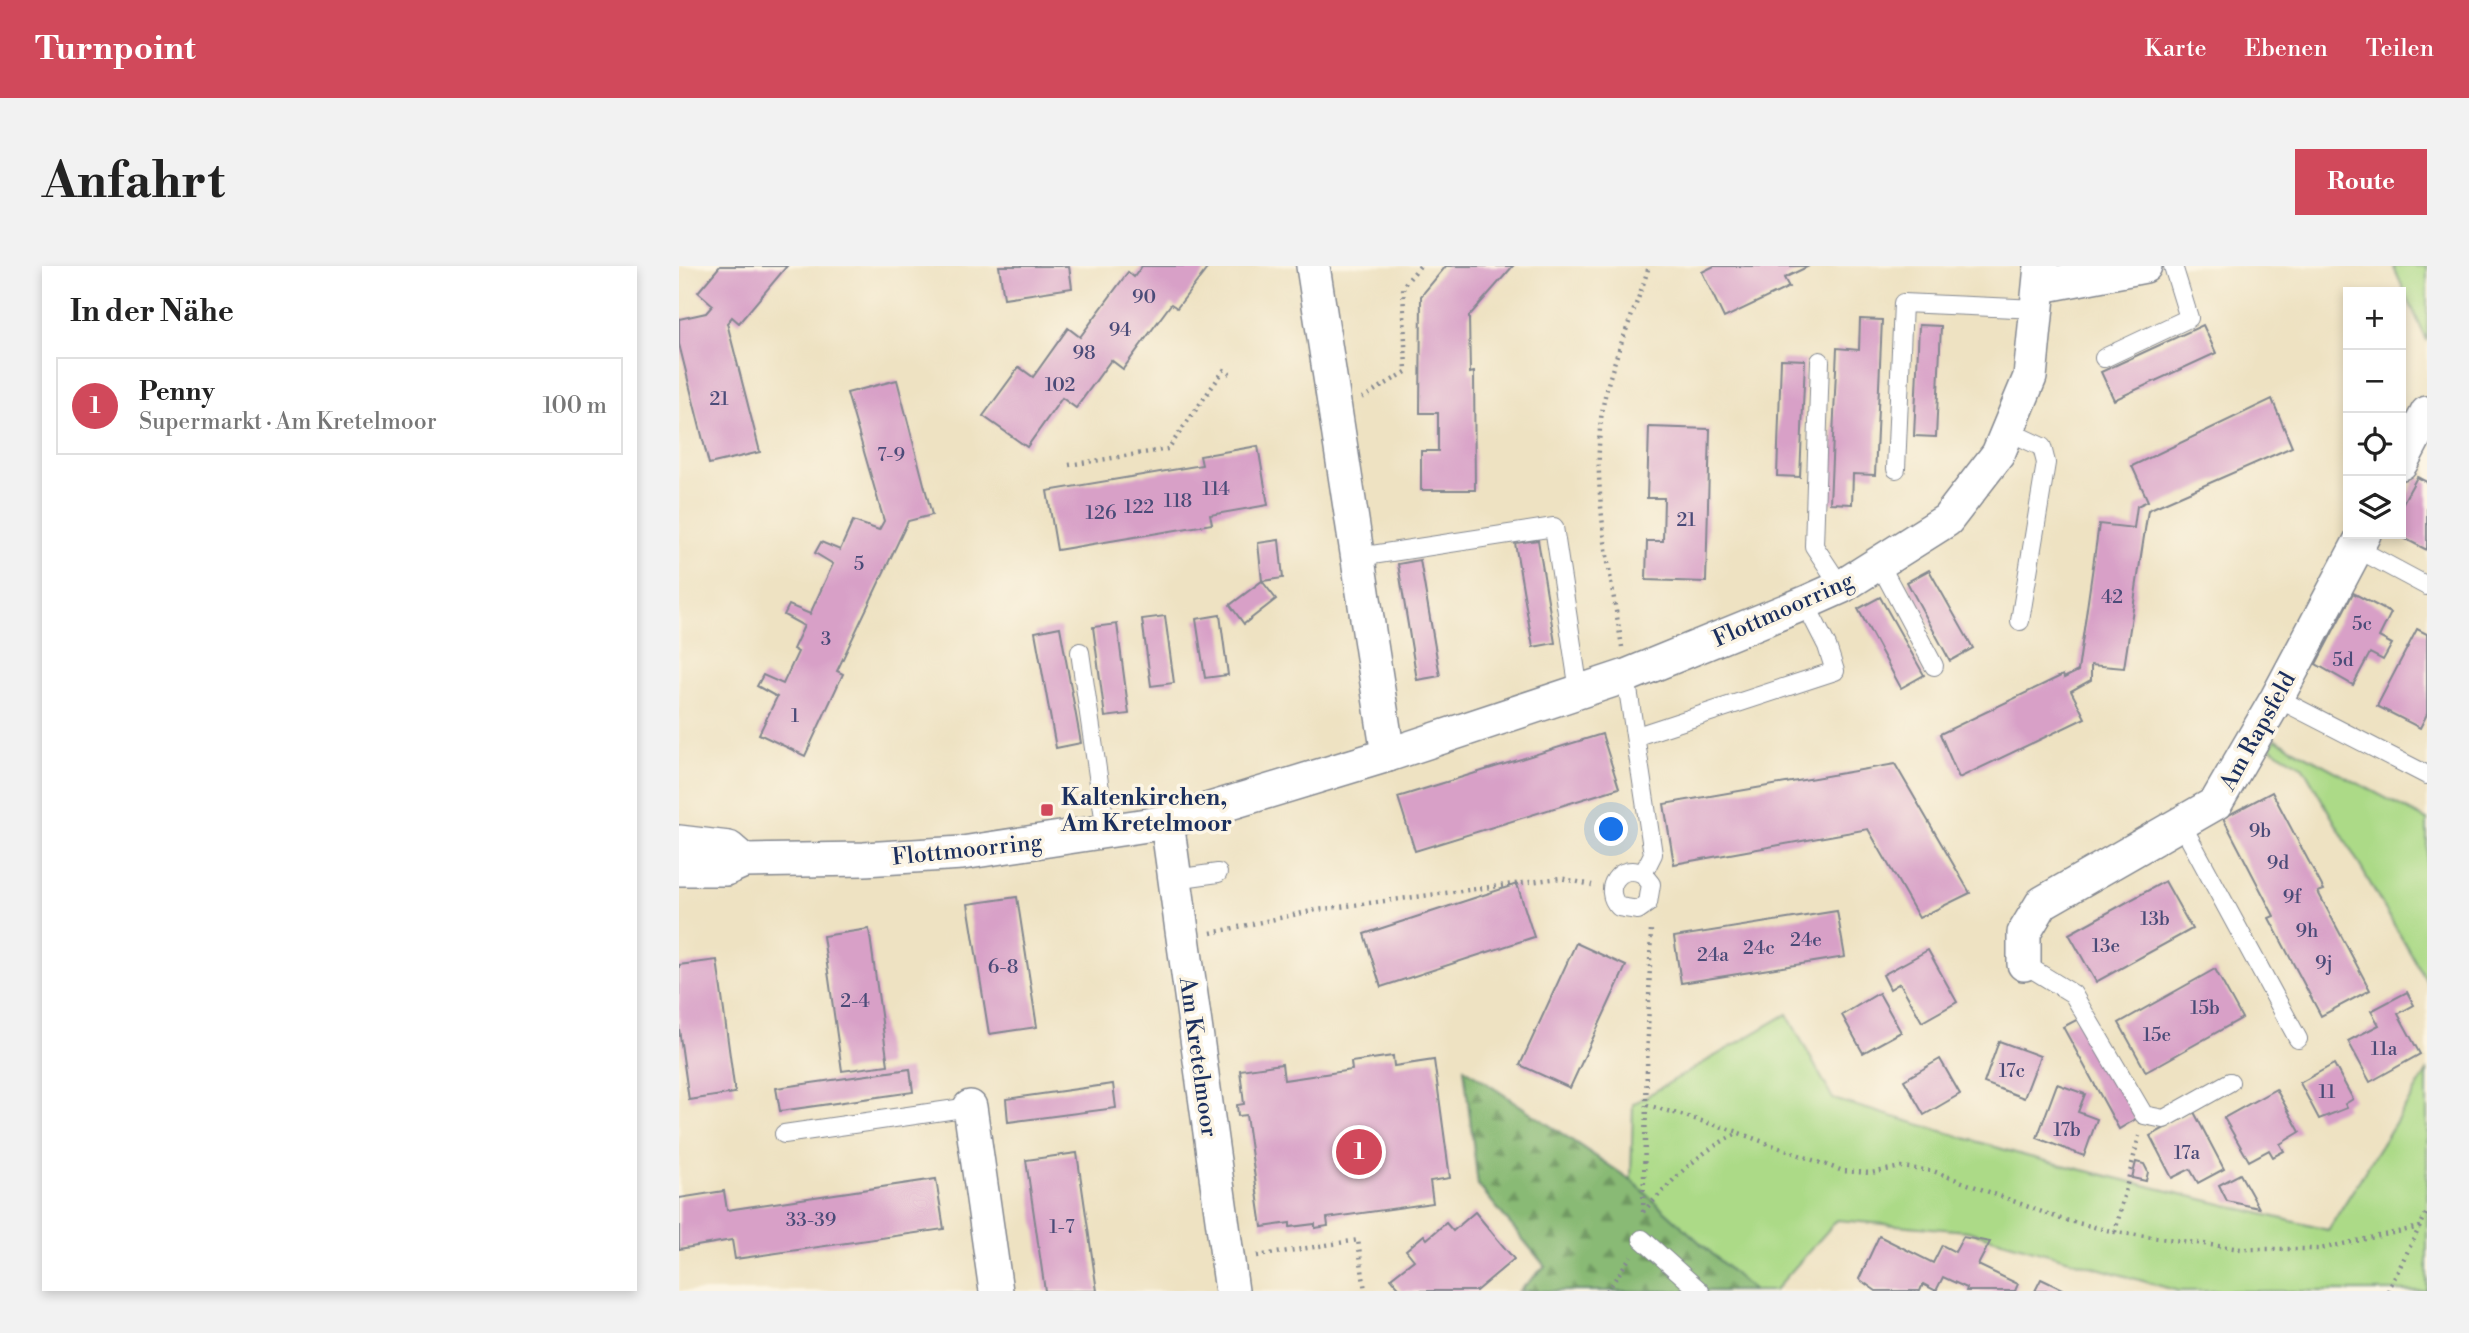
<!DOCTYPE html>
<html lang="de">
<meta charset="utf-8">
<style>
body{margin:0;font-family:"Libre Bodoni",serif;background:#f2f2f2;color:#222}
.controls{position:absolute;right:21px;top:21px;display:grid;overflow:hidden;border-radius:0px;box-shadow:0 4px 10px #0003}
.controls button{width:63px;height:63px;display:grid;place-items:center;padding:0;border:0;border-bottom:2px solid #e0e0e0;background:#fff;color:#222;font:35px sans-serif}
.you{position:absolute;left:933px;top:564px;width:24px;height:24px;margin:-18px;border:5px solid #fff;border-radius:50%;background:#1a73e8;box-shadow:0 0 0 10px #1a73e833}
.badge{display:grid;place-items:center;width:46px;height:46px;border-radius:50%;background:#d1495b;color:#fff;font-size:23px;font-weight:700}
.pin{position:absolute;translate:-50% -50%;border:4px solid #fff;box-shadow:0 2px 7px #0006}
.list{margin:0;padding:0;list-style:none}
h2{display:flex;justify-content:space-between;align-items:center;height:91px;margin:0;padding:0 28px;font-size:30px}
h2 small{font-size:23px;font-weight:400;color:#767676}
.list li{display:grid;grid-template-columns:46px 1fr auto;gap:21px;align-items:center;box-sizing:border-box;height:98px;margin:0 14px 14px;padding:0 14px;border:2px solid #e0e0e0;border-radius:0px}
.list b{display:block;font-size:26px;white-space:nowrap}
.list p{margin:0;font-size:23px;white-space:nowrap;color:#767676}
.list em{font-size:23px;font-style:normal;color:#767676}
.icon{flex:none;width:38px;height:38px;fill:none;stroke:currentColor;stroke-width:2;stroke-linecap:round;stroke-linejoin:round}
.map{position:relative;flex:none;width:1748px;height:1025px;overflow:hidden;border-radius:0px}
header{display:flex;align-items:center;gap:42px;box-sizing:border-box;height:98px;padding:0 35px;background:#d1495b;color:#fff}
header strong{font-size:33px}
nav{display:flex;gap:38px;margin-inline-start:auto;font-size:24px}
.intro{display:flex;align-items:center;justify-content:space-between;box-sizing:border-box;height:168px;padding:0 42px}
h1{margin:0;font-size:49px}
.button{padding:18px 32px;border-radius:0px;background:#d1495b;color:#fff;font-size:24px;font-weight:700}
main{display:flex;gap:42px;padding:0 42px}
aside{flex:1;background:#fff;border-radius:0px;box-shadow:0 4px 10px #0003}
.map>svg:first-child{display:block}
</style>
<header>
<strong>Turnpoint</strong>
<nav><a>Karte</a><a>Ebenen</a><a>Teilen</a></nav>
</header>
<div class="intro"><h1>Anfahrt</h1><a class="button">Route</a></div>
<main>
<aside>
<h2>In der Nähe<small></small></h2>
<ul class="list">
<li><span class="badge">1</span><div><b>Penny</b><p>Supermarkt · Am Kretelmoor</p></div><em>100 m</em></li>
</ul>
</aside>
<div class="map">
<svg width="1748" height="1025" viewBox="0 0 1748 1025">
<defs>
<pattern id="forest-firs" width="22" height="20" patternUnits="userSpaceOnUse" patternTransform="scale(1.75)"><rect width="22" height="20" fill="#89ba74"/><path d="M5 1l3.5 6h-7zM16 11l3.5 6h-7z" fill="#6f9862"/></pattern>
</defs>
<rect width="100%" height="100%" fill="#fcf5e5"/>
<filter id="ink" filterUnits="userSpaceOnUse"><feTurbulence type="fractalNoise" baseFrequency=".0143" numOctaves="2"/><feDisplacementMap in="SourceGraphic" scale="14" xChannelSelector="R" yChannelSelector="G"/><feConvolveMatrix kernelMatrix="1 2 1 2 8 2 1 2 1" color-interpolation-filters="sRGB"/></filter>
<filter id="wash" filterUnits="userSpaceOnUse"><feTurbulence type="fractalNoise" baseFrequency=".00686" numOctaves="4" result="noise"/><feDisplacementMap in="SourceGraphic" scale="28" xChannelSelector="R" yChannelSelector="G"/><feGaussianBlur stdDeviation="1.57" result="paint"/><feColorMatrix in="noise" values="0 0 0 0 0 0 0 0 0 0 0 0 0 0 0 0 0 1.4 0 .05"/><feComposite in="paint" operator="in"/></filter>
<g filter="url(#wash)">
<rect width="100%" height="100%" fill="#eee2c2"/>
<g fill="#acda87" stroke="#648472" stroke-width="2">
<path d="M1715 0H1748V75L1715 2Z"/>
<path d="M1596 473 1748 554V716L1624 501 1591 482Z"/>
<path d="M1108 748 1154 833 1347 890 1649 964 1748 806V1025H1499L1288 965 1158 954 1095 1025H1074L952 914 954 838Z"/>
</g>
<path fill="url(#forest-firs)" stroke="#527469" stroke-width="2" d="M785 802 952 914 1074 1025H840L866 1000 799 919Z"/>
<g id="blocks">
<g fill="#d8a0c7">
<path d="M41 0H108L60 57 53 51 48 57 81 186 30 198 0 78V53L27 47 34 39 19 26Z"/>
<path d="M320 0H390L393 22 325 32Z"/>
<path d="M463 0H530L498 42 492 38 444 103 432 94 397 142 383 132 348 181 304 150 340 101 354 111 389 62 401 71 449 6 455 11Z"/>
<path d="M767 0H834L790 50 791 107 795 106 796 224H742V185H759V147H741L742 30Z"/>
<path d="M1035 0H1130L1105 12 1110 21 1045 52 1023 6Z"/>
<path d="M1181 53 1203 54 1196 209 1174 208 1173 238 1151 237 1158 82 1180 84Z"/>
<path d="M1240 59 1262 60 1257 171 1235 170Z"/>
<path d="M1524 59 1537 87 1435 134 1422 106Z"/>
<path d="M1102 93 1126 94 1121 211 1098 210Z"/>
<path d="M218 114 253 249 229 255 158 405 164 408 126 490 80 468 98 431 78 420 84 409 104 418 119 386 114 383 125 360 105 349 110 339 131 348 154 298 136 287 142 276 161 284 174 255 200 264 205 255 168 127Z"/>
<path d="M1593 133 1613 181 1469 244 1445 402 1412 399V414L1392 425 1406 452 1280 512 1261 468 1384 409 1385 412 1399 405 1420 258 1455 262 1458 240 1469 235 1453 200Z"/>
<path d="M970 161 1031 163 1027 316 967 314 968 275H984L985 232H968Z"/>
<path d="M579 180 589 239 531 249 533 258 378 284 368 225 523 199 521 190Z"/>
<path d="M1738 211 1748 216V284L1717 268H1722V240Z"/>
<path d="M600 274 604 312 583 315 579 277Z"/>
<path d="M859 274 876 377 854 381 836 277Z"/>
<path d="M741 294 761 410 738 414 719 298Z"/>
<path d="M1250 304 1294 382 1271 395 1228 316Z"/>
<path d="M583 315 597 333 565 358 551 339Z"/>
<path d="M1674 327 1712 347 1700 371 1713 378 1704 394 1691 387 1674 419 1637 398Z"/>
<path d="M1201 331 1245 409 1222 422 1179 343Z"/>
<path d="M541 349 549 409 526 412 517 353Z"/>
<path d="M486 350 495 417 472 420 463 353Z"/>
<path d="M438 358 450 448 426 451 414 361Z"/>
<path d="M381 361 402 477 377 482 356 366Z"/>
<path d="M1738 363 1748 368V448L1741 462 1698 440Z"/>
<path d="M923 468 940 522 736 585 719 531Z"/>
<path d="M1216 498 1291 627 1240 652 1189 563 995 598 985 538Z"/>
<path d="M1593 526 1645 624 1639 626 1691 724 1642 750 1590 652 1595 650 1544 552Z"/>
<path d="M1486 615 1513 663 1417 716 1390 668Z"/>
<path d="M838 618 855 671 702 721 685 668Z"/>
<path d="M338 631 358 761 310 768 289 638Z"/>
<path d="M1158 645 1166 691 1002 717 995 671Z"/>
<path d="M190 663 209 799 163 805 144 670Z"/>
<path d="M897 677 947 700 891 822 841 799Z"/>
<path d="M1249 684 1278 736 1243 756 1221 717 1211 723 1204 709Z"/>
<path d="M38 694 56 827 10 834 0 763V699Z"/>
<path d="M1536 703 1563 752 1467 806 1440 757Z"/>
<path d="M1728 726 1735 739 1719 748 1741 788 1691 816 1669 775 1700 759 1692 745Z"/>
<path d="M1200 727 1222 766 1184 787 1163 749Z"/>
<path d="M1401 752 1457 853 1440 863 1384 761Z"/>
<path d="M1320 775 1361 790 1345 832 1305 817Z"/>
<path d="M714 790 715 800 755 794 771 912 751 915 754 937 648 952 649 960 636 962V958L611 961V957L583 961 567 849 559 850 558 839 565 838 561 804 603 798 605 814 673 804 672 796Z"/>
<path d="M1261 793 1281 828 1245 849 1225 814Z"/>
<path d="M1655 798 1674 833 1666 838 1668 842 1640 853 1621 817Z"/>
<path d="M231 803 234 826 101 845 97 822Z"/>
<path d="M434 818 437 842 329 856 327 833Z"/>
<path d="M1378 818 1406 828 1399 846 1418 853 1405 890 1358 872Z"/>
<path d="M1597 823 1621 866 1601 878 1605 885 1594 891 1590 884 1570 895 1545 852Z"/>
<path d="M1515 846 1545 903 1519 917 1511 903 1493 912 1471 870Z"/>
<path d="M398 887 418 1025H366L347 894Z"/>
<path d="M1457 896 1465 898 1469 906 1467 915 1453 912Z"/>
<path d="M1561 908 1580 942 1548 935 1540 919Z"/>
<path d="M257 913 265 963 56 993 53 974 0 983V932L45 925 48 944Z"/>
<path d="M796 946 835 993 797 1025H723L712 1012 735 994 727 984 745 969 748 973 767 957 774 965Z"/>
<path d="M1200 970 1254 997 1263 979 1276 986 1284 971 1311 976 1299 999 1339 1018 1336 1025H1287L1288 1022 1264 1011 1257 1025 1244 1018 1241 1025H1197L1180 1013Z"/>
<path d="M1362 1013 1387 1025H1356Z"/>
</g>
</g>
</g>
<g filter="url(#ink)">
<use href="#blocks" fill-opacity="0" stroke="#848890" stroke-width="2"/>
<g fill="none" stroke-linecap="round" stroke-linejoin="round">
<g stroke="#848890" stroke-width="20">
<g id="lane">
<path d="M1425 92 1510 52 1494 0"/>
<path d="M1141 95 1135 280 1162 321"/>
<path d="M1329 165 1363 181 1367 197 1341 355"/>
<path d="M1217 203 1224 37 1359 43"/>
<path d="M1677 282 1748 320"/>
<path d="M680 291 875 261 900 425"/>
<path d="M1200 297 1255 400"/>
<path d="M401 386 427 565"/>
<path d="M947 410 974 588 964 608C941 596 922 623 940 641L959 644 969 637 972 618 964 608"/>
<path d="M1598 432 1748 509"/>
<path d="M958 470 1156 405 1148 380 1126 337"/>
<path d="M1503 559 1619 773"/>
<path d="M496 613 539 607"/>
<path d="M1345 698 1394 728 1465 849 1485 853 1551 816"/>
<path d="M105 868 291 841"/>
<path d="M963 973 1021 1025"/>
</g>
</g>
<g stroke="#848890" stroke-width="36">
<g id="street">
<path d="M634 0 709 489"/>
<path d="M1362 20 1466 0"/>
<path d="M1722 197 1748 147"/>
<path d="M488 556 553 1025"/>
<path d="M0 576 50 582 65 595"/>
<path d="M0 603H47L65 595 185 593 283 587 488 556 709 489 947 410 1126 337 1162 321 1268 254 1319 188 1351 111 1362 0"/>
<path d="M1345 698V667L1363 637 1537 537 1598 432 1685 268"/>
<path d="M291 841 317 1025"/>
</g>
</g>
<g stroke="#848890" stroke-width="4.5" stroke-dasharray="2 5" stroke-linecap="butt">
<path d="M683 132 727 106 724 20 741 0"/>
<path d="M390 199 489 183 545 104 551 108"/>
<path d="M943 381C932 311 915 235 921 163 925 107 954 54 970 0"/>
<path d="M532 667 637 644 881 612 913 619"/>
<path d="M968 839 1060 866"/>
<path d="M964 946C994 914 1019 885 1060 867L1164 905 1192 907 1222 901 1254 905 1382 953 1436 966 1562 983H1641L1741 961"/>
<path d="M964 946 972 661"/>
<path d="M1436 966 1460 870"/>
<path d="M578 990 679 974 686 1025"/>
<path d="M928 1025 952 990"/>
<path d="M1709 1025 1748 946"/>
</g>
<use href="#lane" stroke="#fff" stroke-width="18"/>
<use href="#street" stroke="#fff" stroke-width="33"/>
</g>
</g>
<rect fill="#d1495b" stroke="#fcf5e5" stroke-width="2.5" x="361" y="537" width="14" height="14" rx="3.5"/>
<g text-anchor="middle" stroke-width="7" stroke-linejoin="round" paint-order="stroke">
<g font-size="19" fill="#4a4b78">
<text x="465" y="37">90</text>
<text x="441" y="70">94</text>
<text x="405" y="93">98</text>
<text x="381" y="125">102</text>
<text x="40" y="139">21</text>
<text x="212" y="195">7-9</text>
<text x="537" y="229">114</text>
<text x="499" y="241">118</text>
<text x="460" y="247">122</text>
<text x="422" y="253">126</text>
<text x="1007" y="260">21</text>
<text x="180" y="304">5</text>
<text x="1433" y="337">42</text>
<text x="1683" y="364">5c</text>
<text x="147" y="379">3</text>
<text x="1664" y="400">5d</text>
<text x="116" y="456">1</text>
<text x="1581" y="571">9b</text>
<text x="1599" y="603">9d</text>
<text x="1613" y="637">9f</text>
<text x="1476" y="659">13b</text>
<text x="1628" y="671">9h</text>
<text x="1127" y="680">24e</text>
<text x="1427" y="686">13e</text>
<text x="1080" y="688">24c</text>
<text x="1034" y="695">24a</text>
<text x="1645" y="703">9j</text>
<text x="324" y="707">6-8</text>
<text x="176" y="741">2-4</text>
<text x="1526" y="748">15b</text>
<text x="1478" y="775">15e</text>
<text x="1705" y="789">11a</text>
<text x="1333" y="811">17c</text>
<text x="1648" y="832">11</text>
<text x="1388" y="870">17b</text>
<text x="1508" y="893">17a</text>
<text x="132" y="960">33-39</text>
<text x="383" y="967">1-7</text>
</g>
<g font-size="23" fill="#1b2f5e" stroke="#fcf5e5">
<text transform="translate(1104 343) rotate(-24)" y="8">Flottmoorring</text>
<text transform="translate(1578 465) rotate(-61)" y="8">Am Rapsfeld</text>
<text transform="translate(288 583) rotate(-6)" y="8">Flottmoorring</text>
<text transform="translate(520 791) rotate(82)" y="8">Am Kretelmoor</text>
</g>
<g font-size="23" font-weight="bold" fill="#1b2f5e" stroke="#fcf5e5" text-anchor="start">
<text x="382" y="539">Kaltenkirchen,<tspan x="382" dy="26">Am Kretelmoor</tspan></text>
</g>
</g>
</svg>
<div class="controls">
<button>+</button>
<button>−</button>
<button><svg class="icon" aria-label="locate" viewBox="0 0 24 24"><circle cx="12" cy="12" r="6"/><path d="M12 2v4M12 18v4M2 12h4M18 12h4"/></svg></button>
<button><svg class="icon" aria-label="layers" viewBox="0 0 24 24"><path d="M12 4l9 5-9 5-9-5zM3 14l9 5 9-5"/></svg></button>
</div>
<div class="you"></div>
<div class="pin badge" style="left:680px;top:886px">1</div>
</div>
</main>
